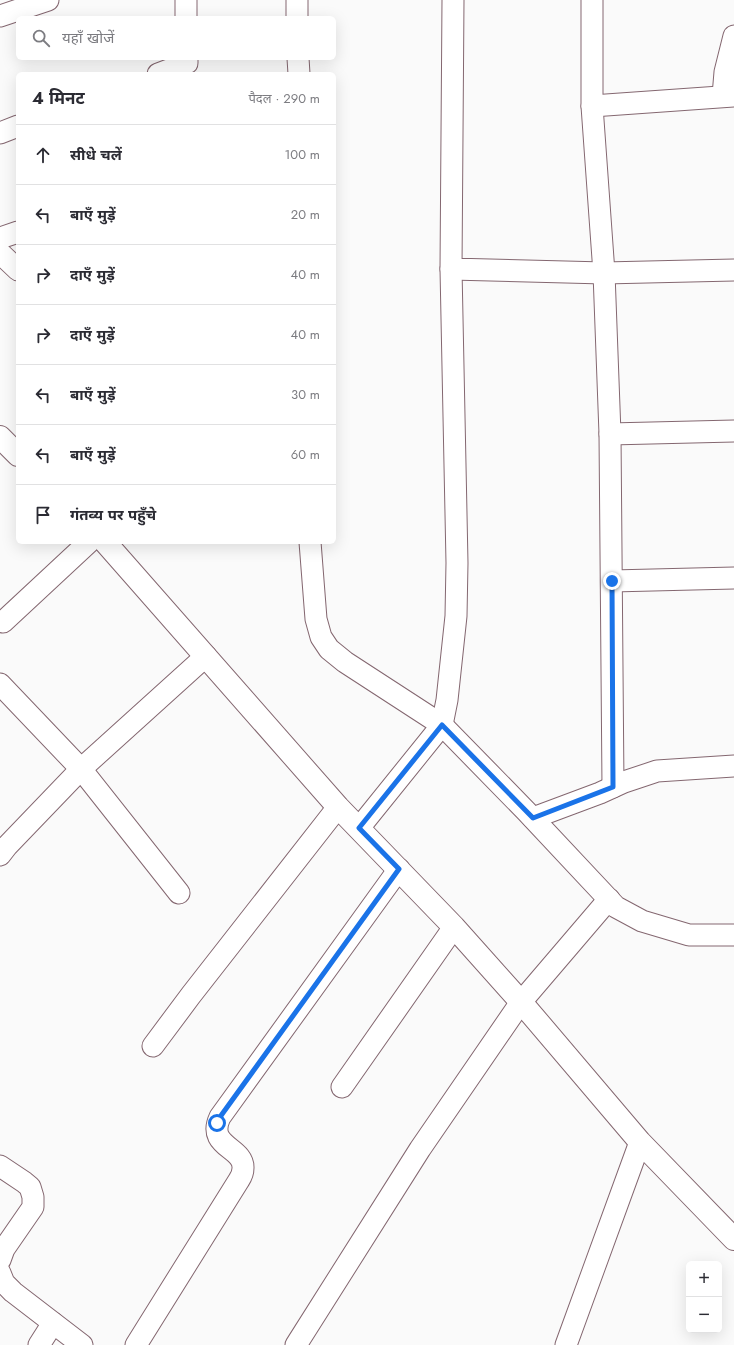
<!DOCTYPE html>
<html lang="hi">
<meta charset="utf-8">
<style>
body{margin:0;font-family:Jost,"Noto Sans Devanagari",sans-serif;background:#f7f7f7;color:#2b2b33}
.controls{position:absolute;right:12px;bottom:12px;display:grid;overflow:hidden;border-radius:6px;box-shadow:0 4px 16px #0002}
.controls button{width:36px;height:36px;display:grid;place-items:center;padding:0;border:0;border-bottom:1px solid #e1e1e2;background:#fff;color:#2b2b33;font:20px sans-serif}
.stop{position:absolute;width:12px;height:12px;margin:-9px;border:3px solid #1a73e8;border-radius:50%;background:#fff}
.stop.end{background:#1a73e8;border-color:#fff;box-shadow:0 1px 4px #0008}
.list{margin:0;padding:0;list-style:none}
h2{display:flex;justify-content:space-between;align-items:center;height:52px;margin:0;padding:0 16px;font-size:17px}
h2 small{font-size:13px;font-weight:400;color:#7c7c81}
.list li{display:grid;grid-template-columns:26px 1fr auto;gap:12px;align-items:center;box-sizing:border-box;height:60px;padding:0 16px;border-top:1px solid #e1e1e2}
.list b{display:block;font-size:15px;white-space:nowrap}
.list em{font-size:13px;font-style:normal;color:#7c7c81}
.icon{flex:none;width:22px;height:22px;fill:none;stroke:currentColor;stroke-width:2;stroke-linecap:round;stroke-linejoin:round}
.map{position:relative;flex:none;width:734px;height:1345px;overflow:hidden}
.search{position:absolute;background:#fff;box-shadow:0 4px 16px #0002;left:16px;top:16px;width:320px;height:44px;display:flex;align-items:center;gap:10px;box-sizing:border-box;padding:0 14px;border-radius:6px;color:#7c7c81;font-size:15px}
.panel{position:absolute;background:#fff;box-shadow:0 4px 16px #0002;left:16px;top:72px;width:320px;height:472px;border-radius:6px}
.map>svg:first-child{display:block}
</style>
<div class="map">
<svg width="734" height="1345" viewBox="0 0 734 1345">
<rect width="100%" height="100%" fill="#fafafa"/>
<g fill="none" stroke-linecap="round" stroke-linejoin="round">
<g stroke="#846770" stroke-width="23">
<g id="minor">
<path d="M186 0V18"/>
<path d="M297 0V18"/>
<path d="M453 0 451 269 604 273 734 270"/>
<path d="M592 0V106L604 273 610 434 613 787"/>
<path d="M0 16 48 0"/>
<path d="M298 58 299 74"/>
<path d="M158 74 187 63V58"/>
<path d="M723 96 725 72 734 36"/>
<path d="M592 106 734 96"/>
<path d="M0 133 18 126"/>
<path d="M0 238 18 232"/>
<path d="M0 253 18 270"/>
<path d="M610 434 734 431"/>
<path d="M310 542 316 619 321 637 329 649 345 662 442 725 526 811 616 907 642 921 689 935H734"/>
<path d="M612 581 734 578"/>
<path d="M3 622 89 542"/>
<path d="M0 684 81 769 179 893"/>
<path d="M533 818 600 793 624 782 657 771 734 766"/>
<path d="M359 828 442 725 447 700 456 616 457 563 451 269"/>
<path d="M0 855 7 846 81 769 206 656"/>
<path d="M153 1046 191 995 338 807"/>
<path d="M342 1087 454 927"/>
<path d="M0 1166 24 1182 30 1187 33 1197V1207L4 1249 0 1260"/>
<path d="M0 1273 4 1283 13 1292 82 1345"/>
<path d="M39 1345 53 1323"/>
<path d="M136 1345 239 1180C241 1177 243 1172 243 1168 244 1147 206 1147 220 1117L399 869"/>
<path d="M296 1345 420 1149 521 1002 609 899"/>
<path d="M566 1345 640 1142"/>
</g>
</g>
<g stroke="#846770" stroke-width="24">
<g id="secondary">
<path d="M0 437 18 455"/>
<path d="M105 542 338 807 454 927 521 1002 640 1142 734 1239"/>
</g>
</g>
<use href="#minor" stroke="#fff" stroke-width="21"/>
<use href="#secondary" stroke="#fff" stroke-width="22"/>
</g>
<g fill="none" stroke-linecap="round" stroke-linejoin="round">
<path stroke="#1a73e8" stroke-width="5" d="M217 1123 220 1117 399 869 359 828 442 725 533 818 613 787 612 581"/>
</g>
</svg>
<div class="controls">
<button>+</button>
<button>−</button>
</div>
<div class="stop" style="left:217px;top:1123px"></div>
<div class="stop end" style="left:612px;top:581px"></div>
<div class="search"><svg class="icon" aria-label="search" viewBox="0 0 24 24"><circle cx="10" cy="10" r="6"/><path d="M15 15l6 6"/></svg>यहाँ खोजें</div>
<section class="panel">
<h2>4 मिनट<small>पैदल · 290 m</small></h2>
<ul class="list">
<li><svg class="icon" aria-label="ahead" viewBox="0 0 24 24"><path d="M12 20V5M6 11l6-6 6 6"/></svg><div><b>सीधे चलें</b></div><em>100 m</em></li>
<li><svg class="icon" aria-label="left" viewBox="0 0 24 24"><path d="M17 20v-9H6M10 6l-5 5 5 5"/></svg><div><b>बाएँ मुड़ें</b></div><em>20 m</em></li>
<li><svg class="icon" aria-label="right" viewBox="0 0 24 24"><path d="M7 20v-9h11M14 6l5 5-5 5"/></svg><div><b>दाएँ मुड़ें</b></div><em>40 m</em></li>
<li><svg class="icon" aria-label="right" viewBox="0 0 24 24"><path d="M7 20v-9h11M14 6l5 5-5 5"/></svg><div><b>दाएँ मुड़ें</b></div><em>40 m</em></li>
<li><svg class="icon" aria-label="left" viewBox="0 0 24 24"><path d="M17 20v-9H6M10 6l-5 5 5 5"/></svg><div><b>बाएँ मुड़ें</b></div><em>30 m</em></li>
<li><svg class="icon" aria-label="left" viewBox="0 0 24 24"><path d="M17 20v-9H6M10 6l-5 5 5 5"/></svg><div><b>बाएँ मुड़ें</b></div><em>60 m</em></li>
<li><svg class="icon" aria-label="arrive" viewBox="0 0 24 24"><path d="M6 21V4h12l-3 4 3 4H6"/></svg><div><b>गंतव्य पर पहुँचे</b></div></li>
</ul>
</section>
</div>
